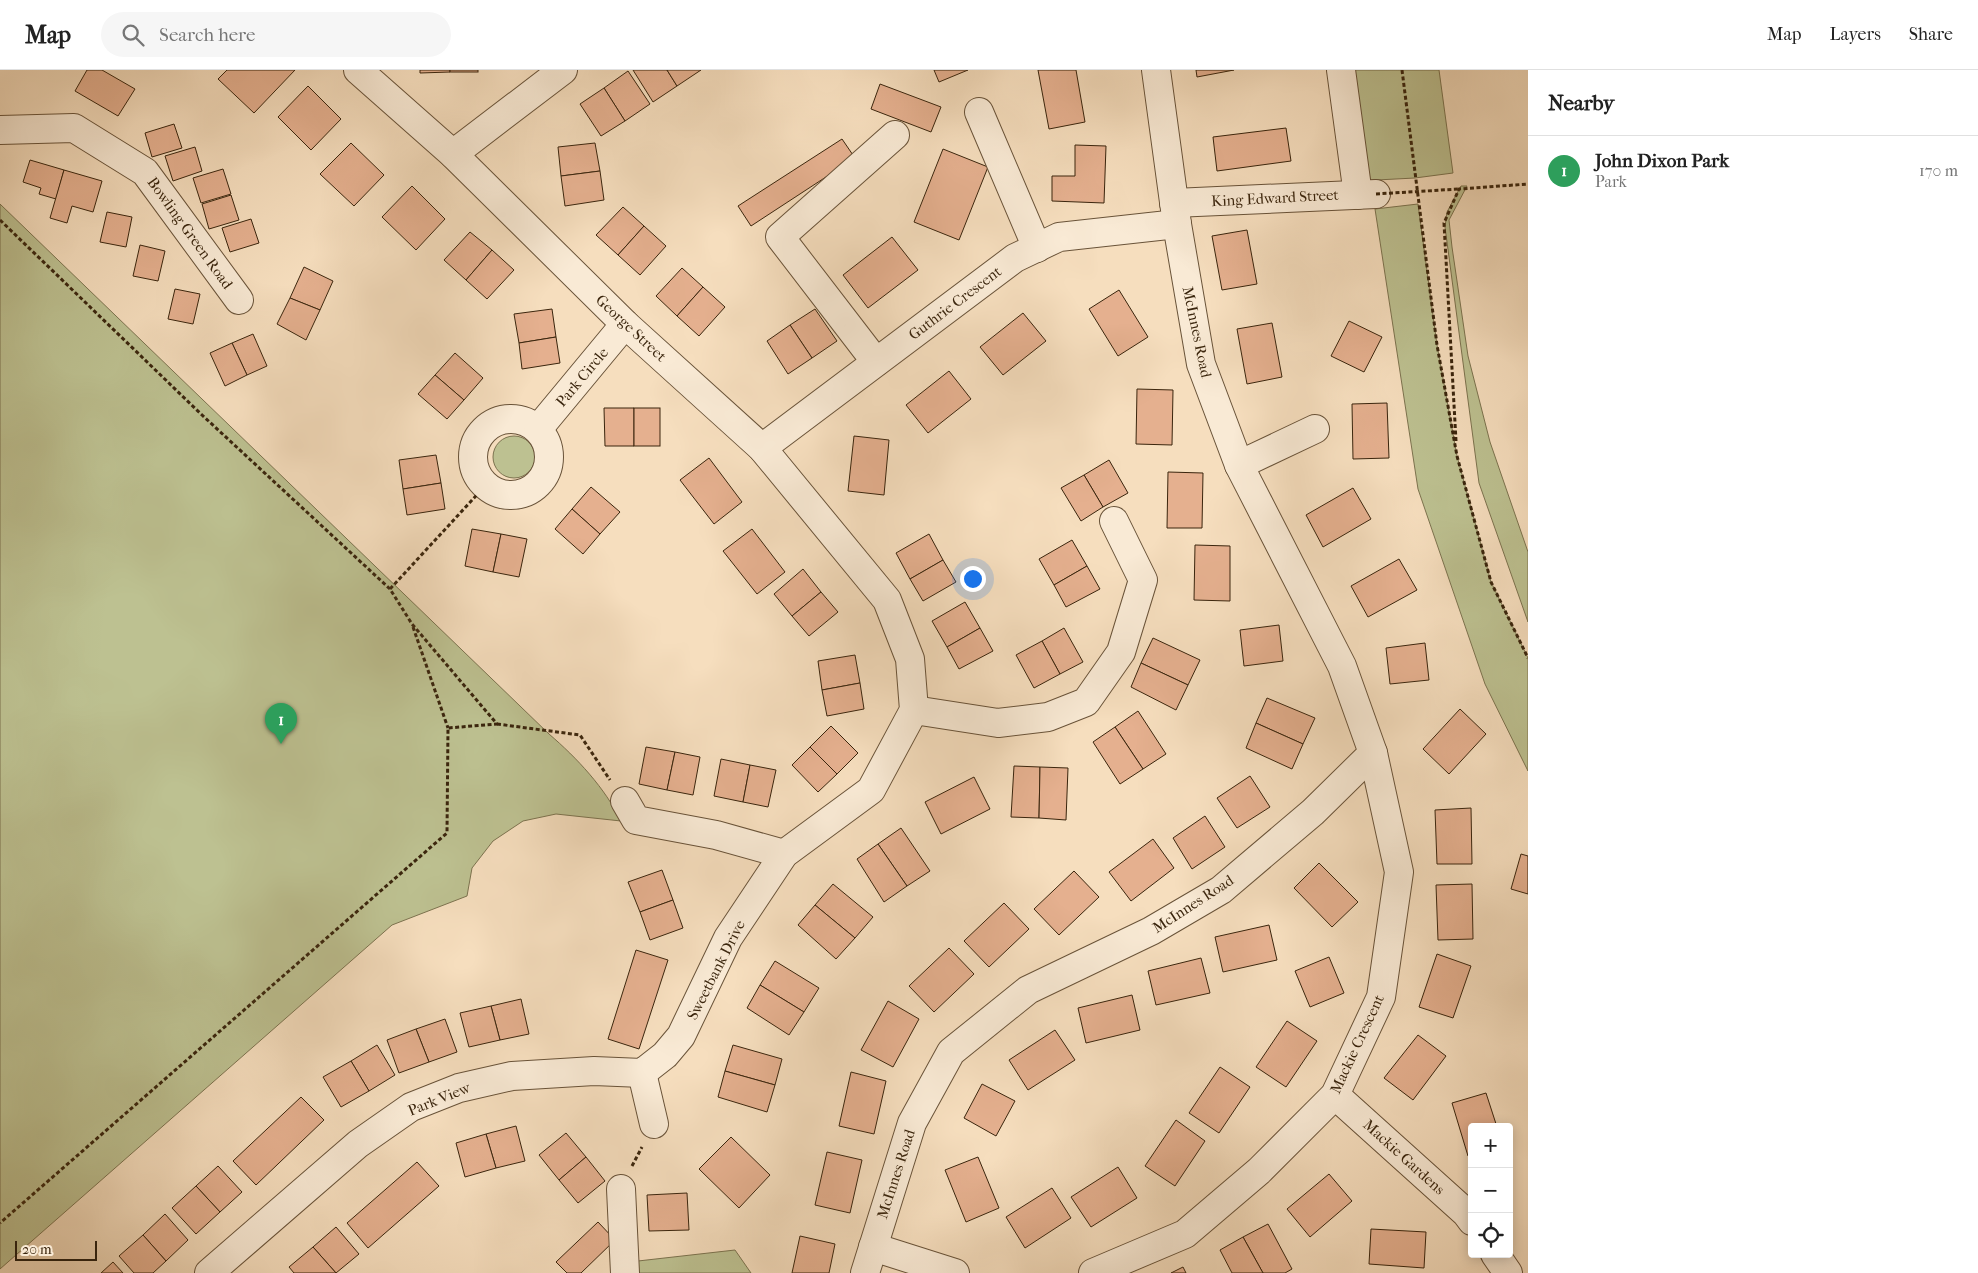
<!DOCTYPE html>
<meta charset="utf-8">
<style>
body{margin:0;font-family:"IM FELL French Canon",serif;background:#f6f6f6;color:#222}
.controls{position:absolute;right:15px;bottom:15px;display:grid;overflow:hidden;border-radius:5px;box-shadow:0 2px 12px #0003}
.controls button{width:45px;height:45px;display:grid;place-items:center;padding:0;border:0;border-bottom:1px solid #e0e0e0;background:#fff;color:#222;font:25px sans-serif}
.scale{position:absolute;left:15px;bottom:12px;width:82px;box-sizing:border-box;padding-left:5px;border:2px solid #3a250d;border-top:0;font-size:14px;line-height:18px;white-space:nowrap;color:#3a250d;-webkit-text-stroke:4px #f9ead5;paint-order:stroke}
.you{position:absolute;left:972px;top:508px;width:18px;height:18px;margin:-12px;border:4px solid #fff;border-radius:50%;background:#1a73e8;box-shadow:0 0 0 8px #1a73e833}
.badge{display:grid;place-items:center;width:32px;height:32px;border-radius:50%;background:#8f2418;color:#fff;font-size:16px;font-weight:700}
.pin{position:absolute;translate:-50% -41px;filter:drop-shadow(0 1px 2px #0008)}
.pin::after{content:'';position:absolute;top:26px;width:18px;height:15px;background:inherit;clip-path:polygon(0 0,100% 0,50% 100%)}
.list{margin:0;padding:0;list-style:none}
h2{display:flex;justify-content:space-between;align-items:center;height:65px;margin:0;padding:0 20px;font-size:21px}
h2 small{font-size:16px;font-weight:400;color:#767676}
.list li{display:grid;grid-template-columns:32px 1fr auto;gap:15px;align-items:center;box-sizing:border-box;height:70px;padding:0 20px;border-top:1px solid #e0e0e0}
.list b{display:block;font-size:19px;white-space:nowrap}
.list p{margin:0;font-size:16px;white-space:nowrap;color:#767676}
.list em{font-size:16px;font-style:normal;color:#767676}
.icon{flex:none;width:28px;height:28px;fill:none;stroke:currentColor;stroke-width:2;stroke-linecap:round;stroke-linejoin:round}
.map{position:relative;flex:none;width:1528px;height:1203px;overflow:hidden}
header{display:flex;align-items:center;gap:30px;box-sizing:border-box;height:70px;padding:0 25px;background:#fff;border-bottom:1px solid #e0e0e0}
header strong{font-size:24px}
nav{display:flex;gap:28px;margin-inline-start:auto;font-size:18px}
.search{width:350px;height:45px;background:#f6f6f6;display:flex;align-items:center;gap:12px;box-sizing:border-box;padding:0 18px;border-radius:28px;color:#767676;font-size:19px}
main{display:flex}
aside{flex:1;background:#fff}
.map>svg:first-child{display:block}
</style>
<header>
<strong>Map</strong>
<div class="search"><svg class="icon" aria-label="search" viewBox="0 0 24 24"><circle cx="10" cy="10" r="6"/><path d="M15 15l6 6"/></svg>Search here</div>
<nav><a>Map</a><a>Layers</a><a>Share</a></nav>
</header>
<main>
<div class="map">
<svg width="1528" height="1203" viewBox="0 0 1528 1203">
<rect width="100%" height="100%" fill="#f6debe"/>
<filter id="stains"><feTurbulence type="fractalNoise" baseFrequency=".004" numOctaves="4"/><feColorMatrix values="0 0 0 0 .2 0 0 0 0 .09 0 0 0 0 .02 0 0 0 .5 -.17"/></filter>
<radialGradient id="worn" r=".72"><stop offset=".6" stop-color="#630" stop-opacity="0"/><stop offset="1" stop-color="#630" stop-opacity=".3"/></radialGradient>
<g fill="#bdc191" stroke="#7c734f">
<path d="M1341 0H1439L1453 103 1415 108 1357 111Z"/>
<path d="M1461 116H1467L1449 150 1452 177 1468 286 1490 372 1528 482V552L1479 413 1445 157 1447 142Z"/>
<path d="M0 134 549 664C577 688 605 718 621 751L556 744 523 751 493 771 472 798 467 826 392 855 0 1199Z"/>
<path d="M1418 134 1437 275 1457 386 1491 512 1528 588V701L1485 614 1418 419 1375 139Z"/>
<circle cx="514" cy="387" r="21"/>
<path d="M735 1180 751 1203H638V1191Z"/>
</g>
<g fill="#e5b08f" stroke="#3a250d">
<path d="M87 0H102L135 19 118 46 75 21Z"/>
<path d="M227 0H295L254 43 218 9Z"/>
<path d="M420 0H450V2L420 3Z"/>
<rect x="450" y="0" width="28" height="2"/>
<path d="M633 0H667L677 16 653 32Z"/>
<path d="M667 0H701L677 16Z"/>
<path d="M934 0H968L939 12Z"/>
<path d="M1038 0H1076L1085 52 1049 59Z"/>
<path d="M1196 0H1234L1197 7Z"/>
<path d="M628 1 650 34 625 51 604 18Z"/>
<path d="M880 14 941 37 931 62 871 39Z"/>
<path d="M308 16 341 49 311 80 278 47Z"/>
<path d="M604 18 625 51 601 66 580 34Z"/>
<path d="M174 54 182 78 152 87 145 63Z"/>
<path d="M1286 58 1291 91 1217 101 1213 67Z"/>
<path d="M842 69 855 88 751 156 738 136Z"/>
<path d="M351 73 384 105 354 136 320 104Z"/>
<path d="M595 73 600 101 561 106 558 77Z"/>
<path d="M1075 75 1106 76 1104 133 1052 131V106H1075Z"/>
<path d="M195 77 202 101 173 111 165 86Z"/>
<path d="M943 79 988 97 959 170 914 152Z"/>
<path d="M30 90 64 100 56 129 39 124 41 118 23 112Z"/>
<path d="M223 99 231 124 201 133 193 108Z"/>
<path d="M64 100 102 111 93 142 72 136 67 153 50 148Z"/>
<path d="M600 101 604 130 565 136 561 106Z"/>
<path d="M412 116 445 149 416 180 382 147Z"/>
<path d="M231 125 239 150 209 159 202 134Z"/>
<path d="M623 137 644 156 618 185 596 165Z"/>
<path d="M107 142 132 147 126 177 100 172Z"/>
<path d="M251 149 259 173 230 182 222 158Z"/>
<path d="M644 156 666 176 640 205 618 185Z"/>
<path d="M1247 160 1257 214 1222 220 1212 166Z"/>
<path d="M470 162 492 180 466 210 444 190Z"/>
<path d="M892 167 918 200 868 238 843 205Z"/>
<path d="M140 175 165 181 158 211 133 206Z"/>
<path d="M492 180 514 200 487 229 466 210Z"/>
<path d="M304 197 333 211 320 240 290 228Z"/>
<path d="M682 198 703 217 677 246 656 226Z"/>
<path d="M703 217 725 237 699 266 677 246Z"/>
<path d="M175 219 200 224 193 254 168 249Z"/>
<path d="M1119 220 1148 267 1118 286 1089 239Z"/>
<path d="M290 228 320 240 306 270 277 254Z"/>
<path d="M552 239 556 267 519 273 514 244Z"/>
<path d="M815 239 837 271 812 288 790 255Z"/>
<path d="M1023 243 1046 271 1003 305 980 277Z"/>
<path d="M1349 251 1382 267 1364 302 1331 286Z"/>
<path d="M1272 253 1282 307 1247 314 1237 259Z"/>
<path d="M790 255 812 288 788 304 767 271Z"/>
<path d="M253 264 267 296 247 305 232 273Z"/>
<path d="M556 267 560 293 522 299 519 273Z"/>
<path d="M232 273 247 305 225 316 210 283Z"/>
<path d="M455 283 483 308 464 330 435 305Z"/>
<path d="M949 301 971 329 928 363 906 335Z"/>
<path d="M435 305 464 330 447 349 418 324Z"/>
<path d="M1137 319 1173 320 1172 375 1136 374Z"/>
<path d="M1387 333 1389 388 1353 389 1352 334Z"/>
<path d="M604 338H634V376H605Z"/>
<rect x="634" y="338" width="26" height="38"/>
<path d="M854 366 889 370 884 425 848 421Z"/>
<path d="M436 385 441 413 403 419 399 390Z"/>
<path d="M709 388 742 432 714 454 680 410Z"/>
<path d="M1109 390 1128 423 1103 437 1084 405Z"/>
<path d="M1168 402 1203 403 1202 458H1167Z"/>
<path d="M1084 405 1103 437 1081 451 1061 418Z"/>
<path d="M441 413 445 439 407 445 403 419Z"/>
<path d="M591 417 620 442 600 464 572 439Z"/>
<path d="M1353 418 1371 449 1323 477 1306 445Z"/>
<path d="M572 439 600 464 583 484 555 459Z"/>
<path d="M472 459 501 464 493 502 465 496Z"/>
<path d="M752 459 785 502 757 524 723 481Z"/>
<path d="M501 464 527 469 519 507 493 502Z"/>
<path d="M929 464 943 490 910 509 896 483Z"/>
<path d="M1072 470 1087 496 1054 515 1039 489Z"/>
<path d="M1195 475 1230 476V531L1194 530Z"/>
<path d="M1399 489 1417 520 1368 547 1351 516Z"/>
<path d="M943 490 956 512 923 531 910 509Z"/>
<path d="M1087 496 1100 519 1066 537 1054 515Z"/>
<path d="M803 499 821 522 792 546 774 524Z"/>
<path d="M821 522 838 542 809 566 792 546Z"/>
<path d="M965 532 980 558 947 577 932 551Z"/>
<path d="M1279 555 1283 591 1244 596 1240 560Z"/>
<path d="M980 558 993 581 959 599 947 577Z"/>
<path d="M1064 558 1083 592 1060 604 1042 571Z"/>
<path d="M1153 568 1200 590 1188 615 1141 593Z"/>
<path d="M1042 571 1060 604 1034 618 1016 585Z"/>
<path d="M1425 573 1429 610 1390 614 1386 578Z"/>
<path d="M855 585 860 613 822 620 818 591Z"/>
<path d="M1141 593 1188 615 1176 640 1131 617Z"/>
<path d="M860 613 864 639 827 646 822 620Z"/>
<path d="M1267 628 1315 648 1303 674 1256 653Z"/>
<path d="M1460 639 1486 664 1449 704 1423 679Z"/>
<path d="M1138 641 1166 684 1143 699 1115 657Z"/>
<path d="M1256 653 1303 674 1292 699 1246 678Z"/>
<path d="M831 656 858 683 837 704 810 677Z"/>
<path d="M1115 657 1143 699 1120 714 1093 672Z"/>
<path d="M646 677 675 682 667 720 639 714Z"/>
<path d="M810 677 837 704 818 722 792 695Z"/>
<path d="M675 682 700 687 693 725 667 720Z"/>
<path d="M721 689 750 695 743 732 714 726Z"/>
<path d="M750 695 776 700 768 737 743 732Z"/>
<path d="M1014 696 1040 697 1039 748 1011 747Z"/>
<path d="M1040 697 1068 698 1066 750 1039 748Z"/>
<path d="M1250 706 1270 737 1237 758 1217 728Z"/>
<path d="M974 707 990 739 941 764 925 732Z"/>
<path d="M1471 738 1472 794H1437L1435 740Z"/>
<path d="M1205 746 1225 777 1192 799 1173 768Z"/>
<path d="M901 758 930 801 907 816 878 774Z"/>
<path d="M1153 769 1174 798 1131 831 1109 802Z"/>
<path d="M878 774 907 816 884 832 857 789Z"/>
<path d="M1521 784 1528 786V824L1511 819Z"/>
<path d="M1319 793 1358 832 1332 857 1294 818Z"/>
<path d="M662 800 673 830 640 842 628 812Z"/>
<path d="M1074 801 1099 827 1059 865 1034 839Z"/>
<path d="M833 814 873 847 855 868 815 835Z"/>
<path d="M1472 814 1473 869 1438 870 1436 815Z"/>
<path d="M673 830 683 858 650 870 640 842Z"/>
<path d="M1004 833 1029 859 989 897 964 871Z"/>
<path d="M815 835 855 868 836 889 798 855Z"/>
<path d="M1269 855 1277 890 1223 902 1215 867Z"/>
<path d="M949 878 974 904 934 942 909 916Z"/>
<path d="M636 880 668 890 639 979 608 969Z"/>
<path d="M1437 884 1471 896 1453 948 1419 937Z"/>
<path d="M1329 887 1344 923 1310 937 1295 901Z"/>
<path d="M1201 888 1210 923 1156 935 1148 901Z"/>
<path d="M775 891 819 918 804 942 760 915Z"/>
<path d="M760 915 804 942 789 965 747 938Z"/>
<path d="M1132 925 1140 960 1086 973 1078 938Z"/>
<path d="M521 929 529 964 500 970 491 936Z"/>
<path d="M888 931 919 949 893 997 861 980Z"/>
<path d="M491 936 500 970 469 977 460 943Z"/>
<path d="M445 949 457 982 429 992 416 959Z"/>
<path d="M1287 951 1317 971 1286 1017 1256 997Z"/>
<path d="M416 959 429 992 399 1003 387 970Z"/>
<path d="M1055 960 1075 990 1028 1020 1009 990Z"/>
<path d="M1418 965 1446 986 1413 1030 1384 1008Z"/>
<path d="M377 975 395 1005 369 1021 351 991Z"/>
<path d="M733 975 782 989 775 1015 725 1001Z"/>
<path d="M351 991 369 1021 341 1037 323 1007Z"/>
<path d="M1220 997 1250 1017 1219 1063 1189 1043Z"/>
<path d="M725 1001 775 1015 767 1042 718 1027Z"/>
<path d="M851 1002 886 1011 874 1064 839 1056Z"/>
<path d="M982 1014 1015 1031 996 1066 964 1048Z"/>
<path d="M1486 1023 1497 1057H1472V1085L1468 1086 1452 1033Z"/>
<path d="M301 1027 324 1050 256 1115 233 1091Z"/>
<path d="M1176 1050 1205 1071 1175 1116 1145 1096Z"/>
<path d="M516 1056 525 1091 496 1098 486 1064Z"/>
<path d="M566 1063 586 1087 559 1110 539 1085Z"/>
<path d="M486 1064 496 1098 465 1107 456 1073Z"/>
<path d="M731 1067 770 1105 739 1138 699 1099Z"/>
<path d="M827 1082 862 1090 850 1143 815 1135Z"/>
<path d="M586 1087 605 1111 578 1133 559 1110Z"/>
<path d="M978 1087 999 1138 966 1152 945 1100Z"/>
<path d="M417 1092 439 1116 368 1178 347 1153Z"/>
<path d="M218 1096 242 1122 220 1142 196 1116Z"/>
<path d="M1118 1097 1137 1128 1091 1157 1071 1127Z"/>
<path d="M1329 1104 1352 1131 1310 1167 1287 1139Z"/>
<path d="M196 1116 220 1142 196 1164 172 1138Z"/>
<path d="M1052 1118 1071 1148 1025 1178 1006 1147Z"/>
<path d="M687 1123 689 1160 649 1161 647 1125Z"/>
<path d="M165 1144 188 1170 166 1191 143 1165Z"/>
<path d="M598 1152 615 1170 581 1203H567L556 1192Z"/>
<path d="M1268 1154 1292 1199 1285 1203H1263L1243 1167Z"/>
<path d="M336 1157 359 1184 336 1203 313 1177Z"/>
<path d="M1371 1159 1426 1162 1424 1198 1369 1194Z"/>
<path d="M143 1165 166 1191 153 1203H134L119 1186Z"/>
<path d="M800 1166 835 1174 829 1203H792Z"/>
<path d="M1243 1167 1263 1203H1232L1220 1180Z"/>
<path d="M313 1177 336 1203H294L289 1197Z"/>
<path d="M113 1192 123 1203H101Z"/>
<path d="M1183 1197 1186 1203H1171Z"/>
</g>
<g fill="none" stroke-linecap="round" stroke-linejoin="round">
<g stroke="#695339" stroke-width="30">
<g id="minor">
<path d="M1341 0 1358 125"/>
<path d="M979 42 1037 178"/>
<path d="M0 60 74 58 145 102 239 230"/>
<path d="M453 84 563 0"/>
<path d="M1174 133 1376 124"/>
<path d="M876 292 780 167 895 65"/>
<circle cx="511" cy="387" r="38"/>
<path d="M538 359 625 254"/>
<path d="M762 378 1015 188 1059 167 1177 154"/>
<path d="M1239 395 1315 359"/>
<path d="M914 640 998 653 1048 647 1086 632 1121 582 1143 510 1114 451"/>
<path d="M625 731 636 750 716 765 784 784"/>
<path d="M642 1003 654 1054"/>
<path d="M1335 1025 1466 1143 1472 1151"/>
<path d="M621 1119 625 1203"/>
<path d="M873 1177 955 1203"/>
<path d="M1495 1184 1508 1203"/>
<path d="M209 1203 358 1074 411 1037 459 1018 512 1006 594 1001 642 1003 665 985 681 966 728 868 784 784 871 720 914 640 910 589 887 530 762 378 625 254 453 84 358 0"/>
<path d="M865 1203 912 1053 951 982 1028 920 1151 861 1221 820 1313 742 1373 683 1342 596 1239 395 1201 294 1177 154 1156 0"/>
<path d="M1093 1203 1185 1164 1259 1101 1335 1025 1381 927 1399 802 1373 683"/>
</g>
</g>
<g stroke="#3a250d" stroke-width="3" stroke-dasharray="4 2.5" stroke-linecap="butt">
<path d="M1402 0 1437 275 1457 386 1491 512 1528 588"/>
<path d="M0 150 202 345 390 519 412 554 497 654 448 658 447 763 0 1153"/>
<path d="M1456 371 1444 153 1459 119 1528 114"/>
<path d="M390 519 486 415"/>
<path d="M413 557 448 658"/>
<path d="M497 654 580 665 610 710"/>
<path d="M632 1096 642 1077"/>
</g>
<use href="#minor" stroke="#f9ead5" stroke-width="28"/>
<path stroke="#3a250d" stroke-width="3" stroke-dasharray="4 2.5" stroke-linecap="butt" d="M1376 124 1459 119"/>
</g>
<g text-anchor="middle" stroke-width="4" stroke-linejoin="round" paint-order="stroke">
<g font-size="15" fill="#3a250d" stroke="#f9ead5">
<text transform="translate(1275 128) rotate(-3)" y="5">King Edward Street</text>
<text transform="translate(190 163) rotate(54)" y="5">Bowling Green Road</text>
<text transform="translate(955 233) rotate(-37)" y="5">Guthrie Crescent</text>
<text transform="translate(631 258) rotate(43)" y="5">George Street</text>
<text transform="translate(1197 262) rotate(78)" y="5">McInnes Road</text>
<text transform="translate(582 307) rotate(-50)" y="5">Park Circle</text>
<text transform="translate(1193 834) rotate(-33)" y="5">McInnes Road</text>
<text transform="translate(716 900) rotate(-63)" y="5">Sweetbank Drive</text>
<text transform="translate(1357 974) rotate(-65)" y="5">Mackie Crescent</text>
<text transform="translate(439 1029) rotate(-22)" y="5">Park View</text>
<text transform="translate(1404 1087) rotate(42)" y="5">Mackie Gardens</text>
<text transform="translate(896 1104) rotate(-72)" y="5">McInnes Road</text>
</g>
</g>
<rect width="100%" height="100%" filter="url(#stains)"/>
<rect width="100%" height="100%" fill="url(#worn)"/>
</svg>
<div class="controls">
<button>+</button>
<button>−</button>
<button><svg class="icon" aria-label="locate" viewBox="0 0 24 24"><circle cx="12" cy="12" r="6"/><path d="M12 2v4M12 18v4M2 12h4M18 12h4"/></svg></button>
</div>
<div class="scale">20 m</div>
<div class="you"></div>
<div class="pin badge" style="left:281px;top:674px;background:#2e9e5b">1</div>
</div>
<aside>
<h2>Nearby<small></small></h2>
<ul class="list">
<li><span class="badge" style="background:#2e9e5b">1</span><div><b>John Dixon Park</b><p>Park</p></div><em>170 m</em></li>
</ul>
</aside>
</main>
